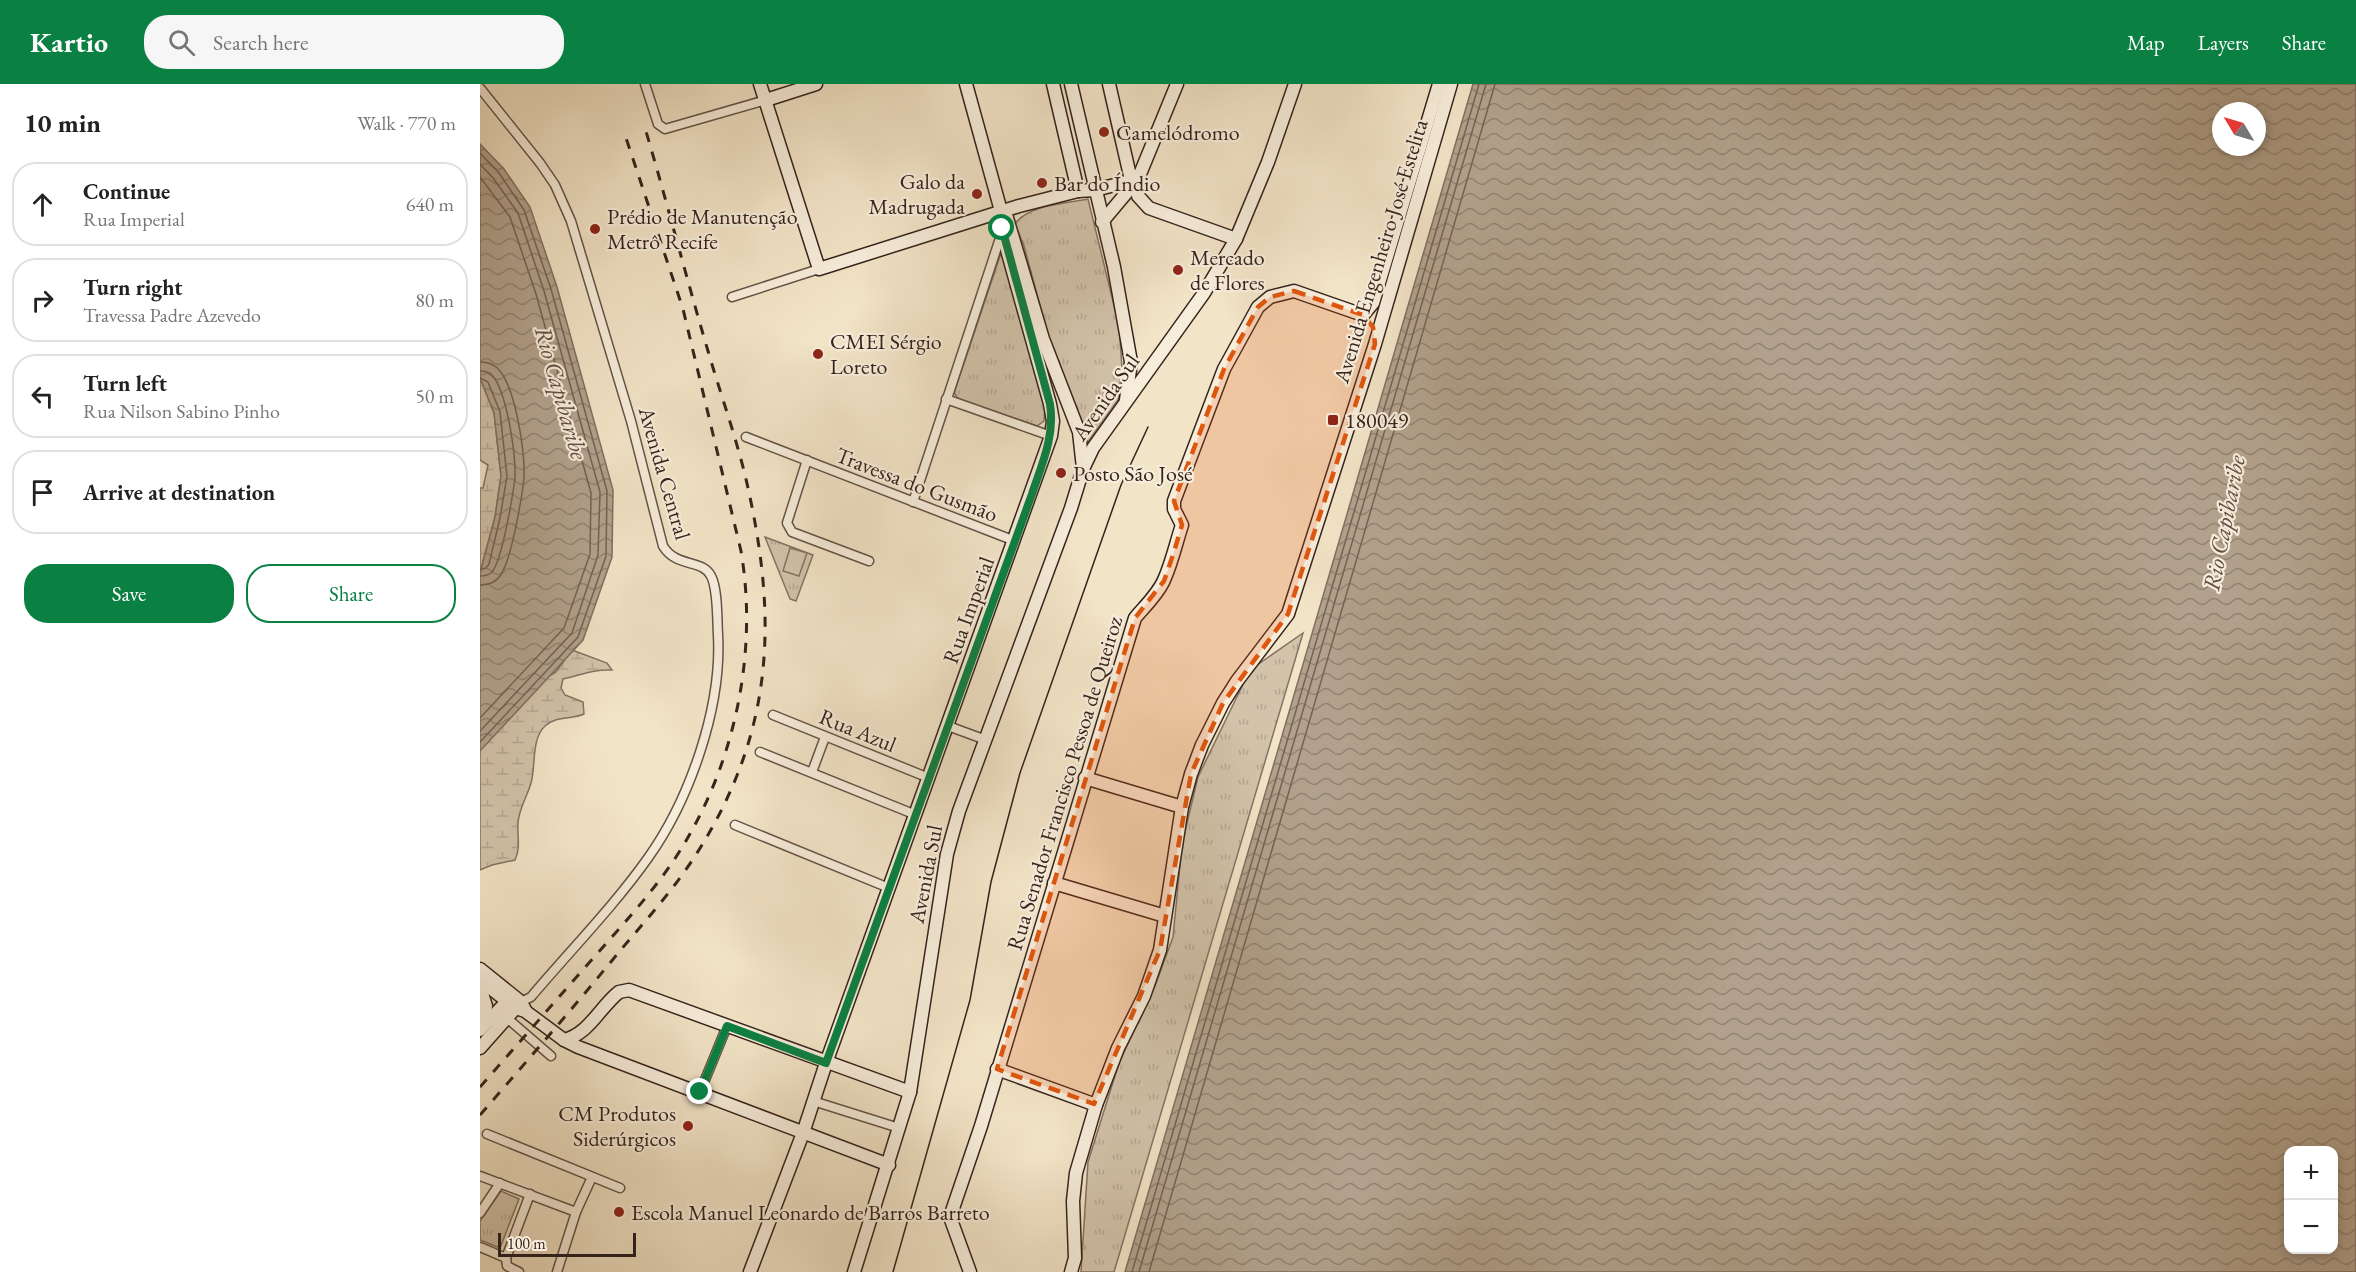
<!DOCTYPE html>
<meta charset="utf-8">
<style>
body{margin:0;font-family:"EB Garamond",serif;background:#f6f6f6;color:#222}
.controls{position:absolute;right:18px;bottom:18px;display:grid;overflow:hidden;border-radius:12px;box-shadow:0 3px 9px #0003}
.controls button{width:54px;height:54px;display:grid;place-items:center;padding:0;border:0;border-bottom:2px solid #e0e0e0;background:#fff;color:#222;font:30px sans-serif}
.compass{position:absolute;left:1732px;top:18px;width:54px;height:54px;border-radius:50%;background:#fff;box-shadow:0 3px 9px #0003;rotate:308deg}
.scale{position:absolute;left:18px;bottom:15px;width:138px;box-sizing:border-box;padding-left:6px;border:3px solid #35231c;border-top:0;font-size:16px;line-height:21px;white-space:nowrap;color:#35231c;-webkit-text-stroke:4px #f7eddb;paint-order:stroke}
.stop{position:absolute;width:18px;height:18px;margin:-14px;border:4px solid #0b8043;border-radius:50%;background:#fff}
.stop.end{background:#0b8043;border-color:#fff;box-shadow:0 2px 6px #0008}
.list{margin:0;padding:0;list-style:none}
h2{display:flex;justify-content:space-between;align-items:center;height:78px;margin:0;padding:0 24px;font-size:26px}
h2 small{font-size:20px;font-weight:400;color:#767676}
.list li{display:grid;grid-template-columns:39px 1fr auto;gap:18px;align-items:center;box-sizing:border-box;height:84px;margin:0 12px 12px;padding:0 12px;border:2px solid #e0e0e0;border-radius:24px}
.list b{display:block;font-size:22px;white-space:nowrap}
.list p{margin:0;font-size:20px;white-space:nowrap;color:#767676}
.list em{font-size:20px;font-style:normal;color:#767676}
.actions{display:flex;gap:12px;padding:18px 24px}
.actions a{flex:1;padding:14px 0;border:2px solid #0b8043;border-radius:24px;text-align:center;font-size:21px;color:#0b8043}
.actions .main{background:#0b8043;color:#fff}
.icon{flex:none;width:33px;height:33px;fill:none;stroke:currentColor;stroke-width:2;stroke-linecap:round;stroke-linejoin:round}
.map{position:relative;flex:none;width:1876px;height:1188px;overflow:hidden}
header{display:flex;align-items:center;gap:36px;box-sizing:border-box;height:84px;padding:0 30px;background:#0b8043;color:#fff}
header strong{font-size:28px}
nav{display:flex;gap:33px;margin-inline-start:auto;font-size:21px}
.search{width:420px;height:54px;background:#f6f6f6;display:flex;align-items:center;gap:15px;box-sizing:border-box;padding:0 21px;border-radius:24px;color:#767676;font-size:22px}
main{display:flex}
aside{flex:1;background:#fff}
.map>svg:first-child{display:block}
</style>
<header>
<strong>Kartio</strong>
<div class="search"><svg class="icon" aria-label="search" viewBox="0 0 24 24"><circle cx="10" cy="10" r="6"/><path d="M15 15l6 6"/></svg>Search here</div>
<nav><a>Map</a><a>Layers</a><a>Share</a></nav>
</header>
<main>
<aside>
<h2>10 min<small>Walk · 770 m</small></h2>
<ul class="list">
<li><svg class="icon" aria-label="ahead" viewBox="0 0 24 24"><path d="M12 20V5M6 11l6-6 6 6"/></svg><div><b>Continue</b><p>Rua Imperial</p></div><em>640 m</em></li>
<li><svg class="icon" aria-label="right" viewBox="0 0 24 24"><path d="M7 20v-9h11M14 6l5 5-5 5"/></svg><div><b>Turn right</b><p>Travessa Padre Azevedo</p></div><em>80 m</em></li>
<li><svg class="icon" aria-label="left" viewBox="0 0 24 24"><path d="M17 20v-9H6M10 6l-5 5 5 5"/></svg><div><b>Turn left</b><p>Rua Nilson Sabino Pinho</p></div><em>50 m</em></li>
<li><svg class="icon" aria-label="arrive" viewBox="0 0 24 24"><path d="M6 21V4h12l-3 4 3 4H6"/></svg><div><b>Arrive at destination</b></div></li>
</ul>
<div class="actions"><a class="main">Save</a><a>Share</a></div>
</aside>
<div class="map">
<svg width="1876" height="1188" viewBox="0 0 1876 1188">
<defs>
<pattern id="grass-tufts" width="24" height="20" patternUnits="userSpaceOnUse" patternTransform="scale(1.5)"><rect width="24" height="20" fill="#d2c3aa"/><path d="M3 7l-1-3M5 7V3M7 7l1-3M15 17l-1-3M17 17v-4M19 17l1-3" fill="none" stroke="#b5a792"/></pattern>
<pattern id="wetland-marsh" width="20" height="14" patternUnits="userSpaceOnUse" patternTransform="scale(1.5)"><rect width="20" height="14" fill="#d2c3aa"/><path d="M1 5h8M5 5V1M11 12h8M15 12V8" fill="none" stroke="#b5a792"/></pattern>
<pattern id="water-waves" width="16" height="10" patternUnits="userSpaceOnUse" patternTransform="scale(1.5)"><rect width="16" height="10" fill="#b2a28d"/><path d="M0 5q4-4 8 0t8 0" fill="none" stroke="#928472"/></pattern>
</defs>
<rect width="100%" height="100%" fill="#f2e4c7"/>
<filter id="stains"><feTurbulence type="fractalNoise" baseFrequency=".00333" numOctaves="4"/><feColorMatrix values="0 0 0 0 .2 0 0 0 0 .09 0 0 0 0 .02 0 0 0 .5 -.17"/></filter>
<radialGradient id="worn" r=".72"><stop offset=".6" stop-color="#630" stop-opacity="0"/><stop offset="1" stop-color="#630" stop-opacity=".3"/></radialGradient>
<g fill="url(#grass-tufts)" stroke="#847363" stroke-width="1.5">
<path d="M608 115 639 242 642 284 638 316 608 358 602 338 572 266 544 162 535 140C547 121 587 119 608 115Z"/>
<path d="M522 166 565 321 564 337 557 342 483 317 478 314 474 309Z"/>
<path d="M285 453 333 471 316 517 310 515Z"/>
<path d="M823 549 634 1188H601L608 1078 639 979 675 902 693 853 702 760 718 693 770 586Z"/>
<path d="M21 1107 39 1115 20 1164 0 1156V1137Z"/>
</g>
<g fill="url(#wetland-marsh)" stroke="#847363" stroke-width="1.5">
<path d="M0 294 14 329 21 392 15 433 0 489V404H3L8 381 0 376Z"/>
<path d="M92 566 127 579 132 586C113 585 101 591 83 595L81 604 85 611 103 618 104 630C91 636 77 631 65 642 51 655 56 682 51 699 47 713 39 724 38 739 37 753 41 763 35 776L12 781 0 786V652L49 605 76 588Z"/>
</g>
<path fill="#d2c3aa" stroke="#847363" stroke-width="1.5" d="M310 464 327 469 319 492 303 487Z"/>
<g fill="url(#water-waves)" stroke="#806f60" stroke-width="1.5" fill-rule="evenodd">
<path d="M993 0H1876V1188H645ZM1741 27H1777V63H1741ZM1854 1066V1166H1808V1066Z"/>
<path d="M0 60 24 85 50 123 77 203 133 406 132 473 103 556 0 667V489L15 433 21 392 14 329 0 294Z"/>
</g>
<g fill="none" stroke-linecap="round" stroke-linejoin="round">
<g stroke="#746254" stroke-width="1.5">
<path d="M0 69 19 89 44 126 71 205 127 407 126 472 98 553 0 658"/>
<path d="M0 80 13 94 38 129 64 207 120 408 118 471 92 549 0 647"/>
<path d="M0 93 30 133 56 210 111 409 110 470 84 544 0 634"/>
<path d="M0 278C8 278 15 280 20 287 36 307 45 368 44 394 42 413 31 478 20 492 15 499 8 501 0 501"/>
<path d="M0 287C5 287 9 288 12 291 27 307 36 372 35 394 33 410 22 477 12 488 9 491 5 492 0 492"/>
<path d="M0 294 8 298 20 328 27 392 20 434 9 480 6 484 0 485"/>
<path d="M652 1188 999 0"/>
<path d="M659 1188 1006 0"/>
<path d="M669 1188 1015 0"/>
</g>
<g stroke="#645347" stroke-width="11">
<g id="street">
<path d="M165 0 178 40 185 45 286 16"/>
<path d="M0 4 60 79 75 101 91 137 151 337 183 462C196 484 223 475 231 492 238 505 237 535 238 551 242 623 210 715 168 774 134 822 89 868 51 913L41 918"/>
<path d="M252 213 339 185"/>
<path d="M466 315 571 352"/>
<path d="M266 353 535 457"/>
<path d="M327 376 307 439 312 448 389 477"/>
<path d="M433 418 522 148"/>
<path d="M293 631 449 694"/>
<path d="M468 642 506 656"/>
<path d="M280 668 436 731"/>
<path d="M332 688 345 653"/>
<path d="M255 741 409 804"/>
<path d="M27 934 71 972"/>
<path d="M220 1008 247 942"/>
<path d="M333 1017 419 1044"/>
<path d="M7 1050 140 1104"/>
<path d="M0 1092 96 1128"/>
<path d="M0 1129 20 1099"/>
<path d="M0 1163 26 1174"/>
<path d="M26 1174 50 1110"/>
<path d="M26 1174 27 1182 39 1188"/>
<path d="M77 1188 96 1128 112 1093"/>
</g>
</g>
<g stroke="#35231c" stroke-width="15">
<g id="secondary">
<path d="M280 0 339 185 539 122 598 107 615 106 658 95"/>
<path d="M573 0 598 107"/>
<path d="M591 0 634 183 651 278 646 316"/>
<path d="M629 0 651 96"/>
<path d="M286 16 336 0"/>
<path d="M658 95V112L669 124 756 155"/>
<path d="M521 127 527 134 563 255 599 348 603 384"/>
<path d="M622 138 658 95 697 0"/>
<path d="M605 694 702 723"/>
<path d="M574 799 685 832"/>
<path d="M0 885 41 918 45 926"/>
<path d="M0 896 36 924 45 927 84 956 98 963 409 1081"/>
<path d="M0 903 6 922 2 942"/>
<path d="M0 946 32 912"/>
<path d="M84 956C109 950 120 923 139 908L149 906 430 1008"/>
<path d="M0 964 41 918"/>
<path d="M517 985 616 1021"/>
<path d="M270 1188 323 1049 346 979 571 352 573 337 570 320 522 148 519 136 521 127 486 0"/>
<path d="M374 1188 430 1008 467 770 479 727 591 424 603 385 613 364 724 209 756 155 788 78 815 0"/>
<path d="M490 1188 470 1133 501 1042 655 534C665 522 678 510 684 496 692 478 696 459 702 441L694 425V417L744 285 778 223 790 213 814 207 883 231 893 219 959 0"/>
<path d="M591 1188 595 1174 593 1117 596 1089 616 1021 638 964 664 912 680 866 702 723 711 690 722 661 743 619 757 597 808 530 895 260 971 0"/>
</g>
</g>
<use href="#street" stroke="#f7eddb" stroke-width="8"/>
<use href="#secondary" stroke="#f7eddb" stroke-width="12"/>
<path stroke="#35231c" stroke-width="1.5" d="M413 1188 490 916 511 798 540 689 641 401 668 343"/>
<g stroke="#35231c" stroke-width="3" stroke-dasharray="10 10" stroke-linecap="butt">
<path d="M0 1003C36 962 72 921 108 880 137 847 167 815 192 779 253 689 279 573 261 467L203 225 145 51"/>
<path d="M0 1031C47 977 94 923 139 868 166 836 195 804 217 769 293 649 298 539 268 404 258 358 241 312 228 267 206 193 187 118 165 44"/>
</g>
</g>
<g fill="none" stroke-linecap="round" stroke-linejoin="round">
<path stroke="#0b8043" stroke-width="8" d="M220 1008 247 942 346 979 552 410C562 380 575 352 570 320L522 144"/>
</g>
<path fill="#df560d" fill-opacity="0.2" stroke="#df560d" stroke-width="4.5" stroke-dasharray="12 8" stroke-linejoin="round" d="M814 207 883 231 893 243 895 260 808 530 743 619 711 690 680 866 614 1020 517 985 655 534 684 497 693 471 702 441 694 417 716 359 744 285 778 223 790 213Z"/>
<g fill="#8f2418" stroke="#f7eddb" stroke-width="2">
<circle cx="624" cy="48" r="6"/>
<circle cx="562" cy="99" r="6"/>
<circle cx="497" cy="110" r="6"/>
<circle cx="115" cy="145" r="6"/>
<circle cx="698" cy="186" r="6"/>
<circle cx="338" cy="270" r="6"/>
<rect x="847" y="330" width="12" height="12" rx="3"/>
<circle cx="581" cy="389" r="6"/>
<circle cx="208" cy="1042" r="6"/>
<circle cx="139" cy="1128" r="6"/>
</g>
<g text-anchor="middle" stroke-width="4.5" stroke-linejoin="round" paint-order="stroke">
<g font-size="22" fill="#35231c" stroke="#f7eddb" text-anchor="start">
<text x="636" y="56">Camelódromo</text>
<text x="485" y="105" text-anchor="end">Galo da<tspan x="485" dy="25">Madrugada</tspan></text>
<text x="574" y="107">Bar do Índio</text>
<text x="127" y="140">Prédio de Manutenção<tspan x="127" dy="25">Metrô Recife</tspan></text>
<text x="710" y="181">Mercado<tspan x="710" dy="25">de Flores</tspan></text>
<text x="350" y="265">CMEI Sérgio<tspan x="350" dy="25">Loreto</tspan></text>
<text x="865" y="344">180049</text>
<text x="593" y="397">Posto São José</text>
<text x="196" y="1037" text-anchor="end">CM Produtos<tspan x="196" dy="25">Siderúrgicos</tspan></text>
<text x="151" y="1136">Escola Manuel Leonardo de Barros Barreto</text>
</g>
<g font-size="22" fill="#35231c" stroke="#f7eddb">
<text transform="translate(900 167) rotate(-73)" y="8">Avenida Engenheiro José Estelita</text>
<text transform="translate(625 313) rotate(-55)" y="8">Avenida Sul</text>
<text transform="translate(185 389) rotate(74)" y="8">Avenida Central</text>
<text transform="translate(437 400) rotate(21)" y="8">Travessa do Gusmão</text>
<text transform="translate(488 526) rotate(-70)" y="8">Rua Imperial</text>
<text transform="translate(378 646) rotate(22)" y="8">Rua Azul</text>
<text transform="translate(584 699) rotate(-73)" y="8">Rua Senador Francisco Pessoa de Queiroz</text>
<text transform="translate(445 790) rotate(-79)" y="8">Avenida Sul</text>
</g>
<g font-size="24" font-style="italic" fill="#614f44" stroke="#f7eddb">
<text transform="translate(81 309) rotate(74)" y="8">Rio Capibaribe</text>
<text transform="translate(1744 439) rotate(-79)" y="8">Rio Capibaribe</text>
</g>
</g>
<rect width="100%" height="100%" filter="url(#stains)"/>
<rect width="100%" height="100%" fill="url(#worn)"/>
</svg>
<div class="controls">
<button>+</button>
<button>−</button>
</div>
<svg class="compass" viewBox="-18 -18 36 36"><path d="M0-13l5 13h-10z" fill="#e53935"/><path d="M0 13l5-13h-10z" fill="#767676"/></svg>
<div class="scale">100 m</div>
<div class="stop" style="left:522px;top:144px"></div>
<div class="stop end" style="left:220px;top:1008px"></div>
</div>
</main>
